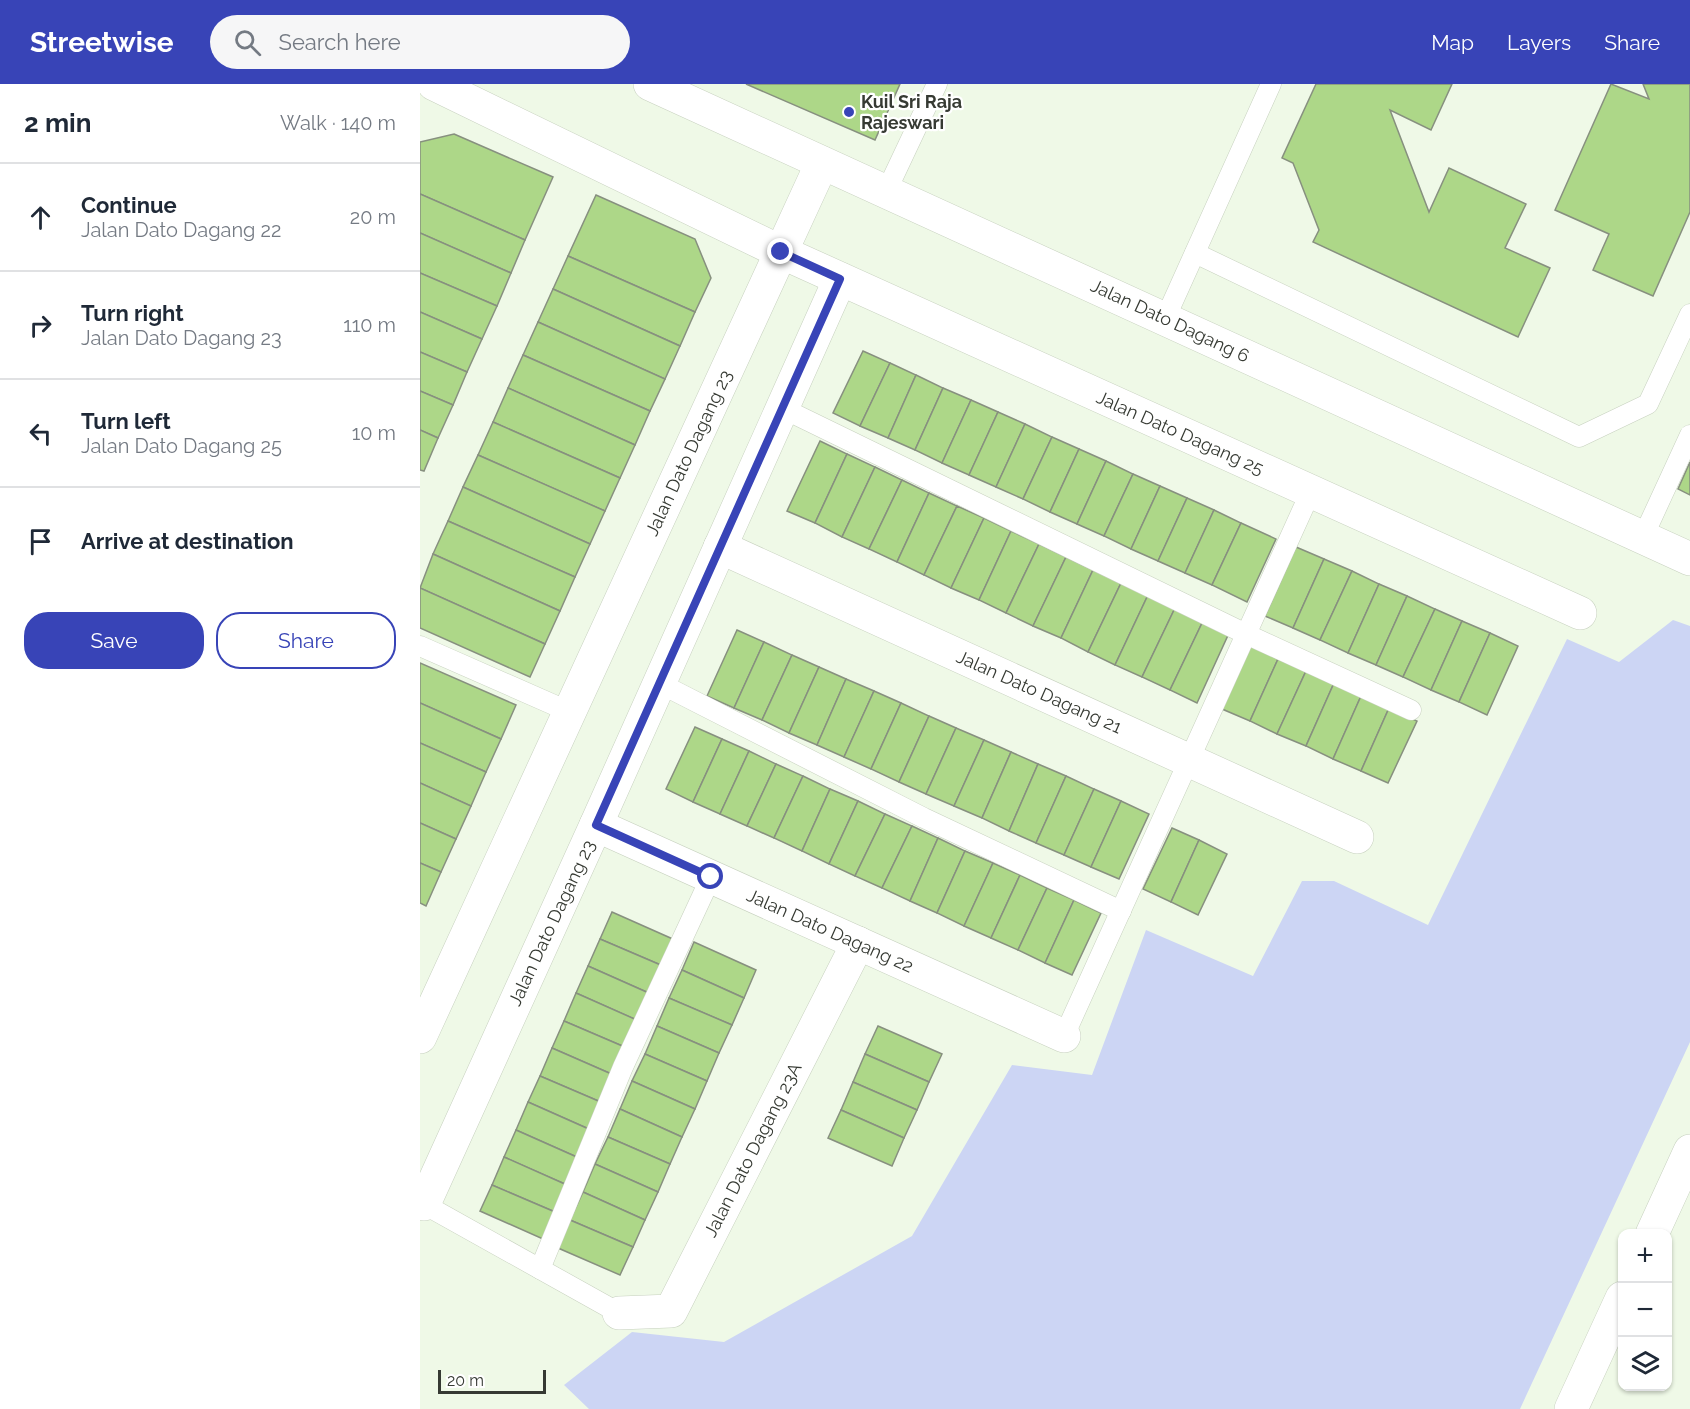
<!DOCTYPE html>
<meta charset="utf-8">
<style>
body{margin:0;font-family:Raleway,sans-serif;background:#f6f6f7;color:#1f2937}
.controls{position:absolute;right:18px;bottom:18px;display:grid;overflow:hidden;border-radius:12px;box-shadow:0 2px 4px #0004}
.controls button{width:54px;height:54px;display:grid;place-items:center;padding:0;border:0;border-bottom:2px solid #e0e1e3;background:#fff;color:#1f2937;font:30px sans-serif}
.scale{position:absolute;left:18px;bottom:15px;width:108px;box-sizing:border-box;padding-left:6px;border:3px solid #363a33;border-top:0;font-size:16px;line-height:21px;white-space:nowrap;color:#363a33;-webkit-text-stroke:4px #fff;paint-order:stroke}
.stop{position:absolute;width:18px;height:18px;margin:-14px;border:4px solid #3844b7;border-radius:50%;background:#fff}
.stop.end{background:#3844b7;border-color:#fff;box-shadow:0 2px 6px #0008}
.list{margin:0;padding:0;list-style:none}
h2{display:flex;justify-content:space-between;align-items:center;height:78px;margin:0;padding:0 24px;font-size:26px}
h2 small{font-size:20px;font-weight:400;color:#747a83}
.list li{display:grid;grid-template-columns:39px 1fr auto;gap:18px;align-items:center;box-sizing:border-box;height:108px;padding:0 24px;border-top:2px solid #e0e1e3}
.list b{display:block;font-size:22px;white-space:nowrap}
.list p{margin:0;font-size:20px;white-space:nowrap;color:#747a83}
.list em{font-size:20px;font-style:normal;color:#747a83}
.actions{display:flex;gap:12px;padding:18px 24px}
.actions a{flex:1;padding:14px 0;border:2px solid #3844b7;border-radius:24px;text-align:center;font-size:21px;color:#3844b7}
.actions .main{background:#3844b7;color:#fff}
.icon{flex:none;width:33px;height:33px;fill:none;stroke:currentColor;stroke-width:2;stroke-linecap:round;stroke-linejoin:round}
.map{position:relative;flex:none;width:1270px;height:1325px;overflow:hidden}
header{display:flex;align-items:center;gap:36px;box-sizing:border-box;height:84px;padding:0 30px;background:#3844b7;color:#fff}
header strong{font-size:28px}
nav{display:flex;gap:33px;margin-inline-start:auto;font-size:21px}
.search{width:420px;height:54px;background:#f6f6f7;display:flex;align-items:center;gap:15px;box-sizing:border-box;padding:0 21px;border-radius:33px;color:#747a83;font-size:22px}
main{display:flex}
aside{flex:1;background:#fff}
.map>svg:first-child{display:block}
</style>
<header>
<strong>Streetwise</strong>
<div class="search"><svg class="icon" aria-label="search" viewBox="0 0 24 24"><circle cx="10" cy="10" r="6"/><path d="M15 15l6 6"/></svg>Search here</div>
<nav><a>Map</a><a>Layers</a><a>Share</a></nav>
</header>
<main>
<aside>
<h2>2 min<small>Walk · 140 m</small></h2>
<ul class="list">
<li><svg class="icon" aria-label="ahead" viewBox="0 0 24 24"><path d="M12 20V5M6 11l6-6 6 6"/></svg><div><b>Continue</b><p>Jalan Dato Dagang 22</p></div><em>20 m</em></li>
<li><svg class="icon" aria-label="right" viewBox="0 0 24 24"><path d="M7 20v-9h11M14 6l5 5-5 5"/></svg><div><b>Turn right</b><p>Jalan Dato Dagang 23</p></div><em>110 m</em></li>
<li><svg class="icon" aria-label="left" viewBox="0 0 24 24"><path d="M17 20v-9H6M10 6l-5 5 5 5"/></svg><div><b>Turn left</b><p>Jalan Dato Dagang 25</p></div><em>10 m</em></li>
<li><svg class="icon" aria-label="arrive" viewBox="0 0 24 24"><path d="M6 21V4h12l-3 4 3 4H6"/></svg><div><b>Arrive at destination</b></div></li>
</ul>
<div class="actions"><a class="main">Save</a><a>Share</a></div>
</aside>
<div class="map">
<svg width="1270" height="1325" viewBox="0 0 1270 1325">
<rect width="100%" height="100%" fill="#eff9e7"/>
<path fill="#ccd5f4" d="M1253 536 1270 542V958L1100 1325H169L144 1301 212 1248 304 1258 492 1152 592 981 672 991 726 846 833 892 882 797H914L1008 841 1147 555 1199 578Z"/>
<g fill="#add788" stroke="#87907f" stroke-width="1.5">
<path d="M326 0H480L455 56Z"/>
<path d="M896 0H1032L1011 46 970 26 1009 128 1029 84 1106 120 1085 164 1130 184 1098 253 893 158 899 146 873 79 862 74Z"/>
<path d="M1191 0 1229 15 1223 0H1270V128L1233 212 1173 186 1189 150 1135 126Z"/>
<path d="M34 50 133 93 105 156 0 110V58Z"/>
<path d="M0 110 105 156 91 189 0 149Z"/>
<path d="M176 111 275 155 291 194 275 228 148 172Z"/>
<path d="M0 149 91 189 77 222 0 189Z"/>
<path d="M148 172 275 228 260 262 133 205Z"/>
<path d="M0 189 77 222 62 255 0 228Z"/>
<path d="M133 205 260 262 245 295 118 238Z"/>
<path d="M0 228 62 255 47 288 0 268Z"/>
<path d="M118 238 245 295 230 327 103 271Z"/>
<path d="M443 267 470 279 440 342 413 329Z"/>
<path d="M0 268 47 288 33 321 0 307Z"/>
<path d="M103 271 230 327 215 361 88 304Z"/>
<path d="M470 279 496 291 468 354 440 342Z"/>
<path d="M496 291 523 304 495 366 468 354Z"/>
<path d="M88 304 215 361 200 394 73 338Z"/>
<path d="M523 304 551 316 522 379 495 366Z"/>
<path d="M0 307 33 321 18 354 0 346Z"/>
<path d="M551 316 578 328 549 391 522 379Z"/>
<path d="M578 328 605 340 576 403 549 391Z"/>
<path d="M73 338 200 394 185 427 58 371Z"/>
<path d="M605 340 632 353 603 415 576 403Z"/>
<path d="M0 346 18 354 4 387 0 386Z"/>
<path d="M632 353 659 365 630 428 603 415Z"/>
<path d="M400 357 427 370 395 439 367 427Z"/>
<path d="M659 365 686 377 657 440 630 428Z"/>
<path d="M427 370 455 383 422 453 395 439Z"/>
<path d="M58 371 185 427 170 460 43 403Z"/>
<path d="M686 377 713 390 684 452 657 440Z"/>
<path d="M1270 378V411L1258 405Z"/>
<path d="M455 383 482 396 449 465 422 453Z"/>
<path d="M713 390 740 402 711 465 684 452Z"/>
<path d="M482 396 509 409 477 478 449 465Z"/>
<path d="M740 402 767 414 738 477 711 465Z"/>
<path d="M43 403 170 460 155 493 28 437Z"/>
<path d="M509 409 537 422 504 491 477 478Z"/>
<path d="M767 414 794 426 765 489 738 477Z"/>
<path d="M537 422 564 434 531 504 504 491Z"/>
<path d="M794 426 821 439 792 501 765 489Z"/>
<path d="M564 434 591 447 559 516 531 504Z"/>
<path d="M28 437 155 493 140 527 13 470Z"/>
<path d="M821 439 856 455 827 518 792 501Z"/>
<path d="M591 447 619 460 586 529 559 516Z"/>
<path d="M619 460 646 473 613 542 586 529Z"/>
<path d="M876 463 904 475 873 544 845 532Z"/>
<path d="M13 470 140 527 125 560 0 504Z"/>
<path d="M646 473 673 486 641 554 613 542Z"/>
<path d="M904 475 932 487 900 556 873 544Z"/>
<path d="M673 486 701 499 668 568 641 554Z"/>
<path d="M932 487 959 500 928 569 900 556Z"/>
<path d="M701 499 728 511 695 581 668 568Z"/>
<path d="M959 500 987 512 956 581 928 569Z"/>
<path d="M0 504 125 560 110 593 0 544Z"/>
<path d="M728 511 755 524 722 593 695 581Z"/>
<path d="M987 512 1015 525 983 593 956 581Z"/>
<path d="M755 524 783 537 750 606 722 593Z"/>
<path d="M1015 525 1042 537 1011 606 983 593Z"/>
<path d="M783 537 809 549 777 619 750 606Z"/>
<path d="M1042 537 1070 549 1039 618 1011 606Z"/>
<path d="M317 546 344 558 314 624 287 612Z"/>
<path d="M1070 549 1098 562 1067 631 1039 618Z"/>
<path d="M344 558 372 571 342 636 314 624Z"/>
<path d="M831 562 858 575 830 637 802 625Z"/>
<path d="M372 571 399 583 369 649 342 636Z"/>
<path d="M858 575 886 587 857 650 830 637Z"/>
<path d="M0 579 96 621 81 655 0 619Z"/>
<path d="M399 583 426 595 397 661 369 649Z"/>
<path d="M886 587 914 599 886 662 857 650Z"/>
<path d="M426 595 454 607 424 673 397 661Z"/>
<path d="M914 599 941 612 913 675 886 662Z"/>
<path d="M454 607 481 619 451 685 424 673Z"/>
<path d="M941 612 969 624 941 687 913 675Z"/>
<path d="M0 619 81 655 66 688 0 659Z"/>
<path d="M481 619 509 632 479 698 451 685Z"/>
<path d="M969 624 997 637 968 699 941 687Z"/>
<path d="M509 632 536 644 506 710 479 698Z"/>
<path d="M275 643 302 655 273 718 246 705Z"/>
<path d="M536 644 564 656 534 722 506 710Z"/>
<path d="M302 655 329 667 300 730 273 718Z"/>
<path d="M564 656 591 668 562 734 534 722Z"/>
<path d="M0 659 66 688 51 722 0 699Z"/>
<path d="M329 667 356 680 327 742 300 730Z"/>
<path d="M591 668 618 680 589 747 562 734Z"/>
<path d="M356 680 383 692 354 754 327 742Z"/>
<path d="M618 680 646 692 616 759 589 747Z"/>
<path d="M383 692 410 705 382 767 354 754Z"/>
<path d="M646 692 674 705 644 771 616 759Z"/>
<path d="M0 699 51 722 36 755 0 739Z"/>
<path d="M410 705 438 717 409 780 382 767Z"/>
<path d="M674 705 701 717 671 783 644 771Z"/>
<path d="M438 717 465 730 435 792 409 780Z"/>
<path d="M701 717 729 730 699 795 671 783Z"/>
<path d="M465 730 492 742 462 804 435 792Z"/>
<path d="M0 739 36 755 21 788 0 779Z"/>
<path d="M492 742 518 754 490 817 462 804Z"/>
<path d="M752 744 779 756 751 818 723 805Z"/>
<path d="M518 754 545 767 517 829 490 817Z"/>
<path d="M779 756 807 770 778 831 751 818Z"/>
<path d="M545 767 573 779 544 842 517 829Z"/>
<path d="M0 779 21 788 6 822 0 819Z"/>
<path d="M573 779 600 791 571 854 544 842Z"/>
<path d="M600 791 627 804 598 866 571 854Z"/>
<path d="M627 804 654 816 625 879 598 866Z"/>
<path d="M654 816 681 829 652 891 625 879Z"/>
<path d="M192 828 255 856 243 882 180 855Z"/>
<path d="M180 855 243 882 231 910 168 882Z"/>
<path d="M274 858 336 886 324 914 262 886Z"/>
<path d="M168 882 231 910 219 937 156 909Z"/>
<path d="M262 886 324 914 312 941 249 914Z"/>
<path d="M156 909 219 937 207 964 144 937Z"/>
<path d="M249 914 312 941 299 969 237 942Z"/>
<path d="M144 937 207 964 196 992 132 964Z"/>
<path d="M237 942 299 969 287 997 225 970Z"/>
<path d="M458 942 522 970 509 998 445 970Z"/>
<path d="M132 964 196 992 183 1019 120 992Z"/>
<path d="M225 970 287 997 275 1025 212 997Z"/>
<path d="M445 970 509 998 497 1026 433 998Z"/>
<path d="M120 992 183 1019 171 1046 108 1018Z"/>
<path d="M212 997 275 1025 262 1053 200 1025Z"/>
<path d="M433 998 497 1026 484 1054 421 1026Z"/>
<path d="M108 1018 171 1046 159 1074 96 1046Z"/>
<path d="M200 1025 262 1053 250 1080 188 1053Z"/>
<path d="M421 1026 484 1054 472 1082 408 1054Z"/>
<path d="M96 1046 159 1074 147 1101 84 1073Z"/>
<path d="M188 1053 250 1080 238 1108 175 1080Z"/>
<path d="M84 1073 147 1101 135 1128 72 1101Z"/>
<path d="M175 1080 238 1108 225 1136 163 1108Z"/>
<path d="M72 1101 135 1128 123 1155 60 1127Z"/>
<path d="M163 1108 225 1136 213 1163 150 1136Z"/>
<path d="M150 1136 213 1163 200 1191 138 1164Z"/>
</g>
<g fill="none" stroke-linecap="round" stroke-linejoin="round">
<g stroke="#c7d1bf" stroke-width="21">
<g id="service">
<path d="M466 108 517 0"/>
<path d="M775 169 1159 353 1228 320 1270 230"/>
<path d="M745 235 851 0"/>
<path d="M362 324 826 550 991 626"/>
<path d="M1223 453 1270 351"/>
<path d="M0 562 150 628"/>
<path d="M239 599 504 734 701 827"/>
<path d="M644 952 891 407"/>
<path d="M0 1118 199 1229"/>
<path d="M120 1185 203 983 291 793"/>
</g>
</g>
<g stroke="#c7d1bf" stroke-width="34">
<g id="minor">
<path d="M14 0 361 168 1160 529"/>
<path d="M230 0 1270 475"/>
<path d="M300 463 937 753"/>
<path d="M176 741 644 952"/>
<path d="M0 953 402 79"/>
<path d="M4 1120 176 741 420 195"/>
<path d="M1232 1150 1270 1067"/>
<path d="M199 1229 251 1227 438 859"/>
<path d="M1151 1325 1202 1214"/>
</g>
</g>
<use href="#service" stroke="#fff" stroke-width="20"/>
<use href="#minor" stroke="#fff" stroke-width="33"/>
</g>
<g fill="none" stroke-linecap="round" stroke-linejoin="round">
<path stroke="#3844b7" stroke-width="8" d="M291 793 176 741 420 195 361 168"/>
</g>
<circle fill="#3844b7" stroke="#fff" stroke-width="2" cx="429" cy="28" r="6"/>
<g text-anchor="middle" stroke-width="4.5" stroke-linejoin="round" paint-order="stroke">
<g font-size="18" font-weight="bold" fill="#363a33" stroke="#fff" text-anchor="start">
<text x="441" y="24">Kuil Sri Raja<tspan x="441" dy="21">Rajeswari</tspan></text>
</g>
<g font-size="18" fill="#363a33" stroke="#fff">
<text transform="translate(750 237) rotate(25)" y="6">Jalan Dato Dagang 6</text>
<text transform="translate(760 349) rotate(24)" y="6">Jalan Dato Dagang 25</text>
<text transform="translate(269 369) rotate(-65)" y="6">Jalan Dato Dagang 23</text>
<text transform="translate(619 608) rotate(24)" y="6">Jalan Dato Dagang 21</text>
<text transform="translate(132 839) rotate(-65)" y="6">Jalan Dato Dagang 23</text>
<text transform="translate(410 847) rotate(24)" y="6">Jalan Dato Dagang 22</text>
<text transform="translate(333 1066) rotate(-63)" y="6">Jalan Dato Dagang 23A</text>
</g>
</g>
</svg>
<div class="controls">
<button>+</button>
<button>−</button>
<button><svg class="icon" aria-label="layers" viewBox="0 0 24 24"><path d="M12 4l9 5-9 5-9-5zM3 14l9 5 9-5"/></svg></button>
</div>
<div class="scale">20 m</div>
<div class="stop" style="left:291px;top:793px"></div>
<div class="stop end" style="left:361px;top:168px"></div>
</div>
</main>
